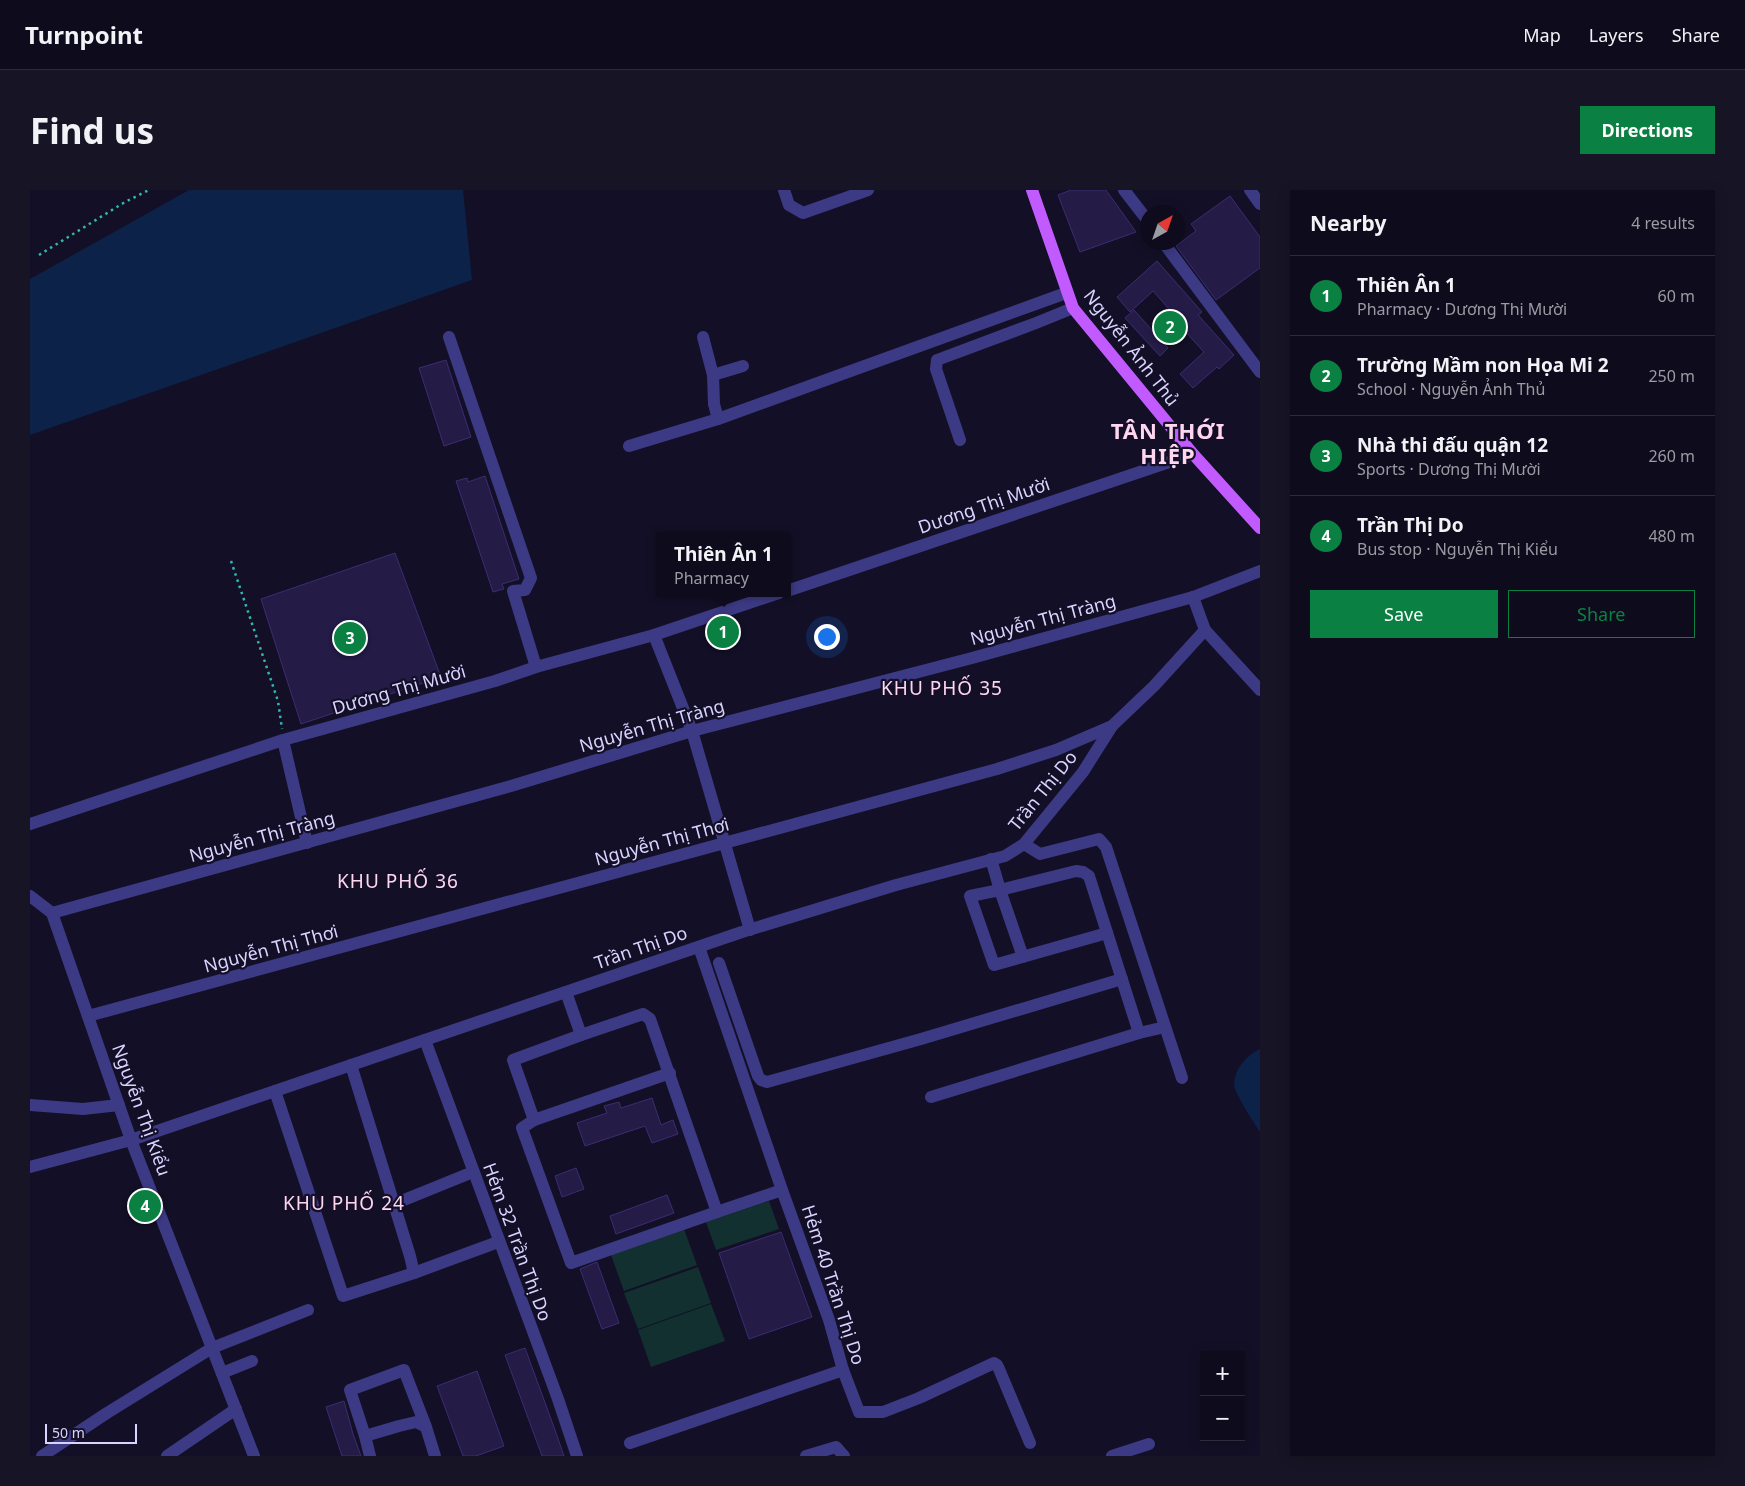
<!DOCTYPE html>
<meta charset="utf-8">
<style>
body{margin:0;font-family:"Noto Sans",sans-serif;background:#171425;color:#f1f3f6}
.controls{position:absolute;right:15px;bottom:15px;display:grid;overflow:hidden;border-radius:0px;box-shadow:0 2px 12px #0003}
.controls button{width:45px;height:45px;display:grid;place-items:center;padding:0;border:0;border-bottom:1px solid #2e2b3b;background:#0e0b1c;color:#f1f3f6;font:25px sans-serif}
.compass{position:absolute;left:1110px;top:15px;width:45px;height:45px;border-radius:50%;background:#0e0b1c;box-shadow:0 2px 12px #0003;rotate:40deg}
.scale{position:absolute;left:15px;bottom:12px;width:92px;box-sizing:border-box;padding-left:5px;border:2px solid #d9d4ff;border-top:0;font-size:14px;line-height:18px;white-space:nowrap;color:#d9d4ff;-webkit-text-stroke:4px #130f26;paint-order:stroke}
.you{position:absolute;left:796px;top:446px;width:18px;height:18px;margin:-12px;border:4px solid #fff;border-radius:50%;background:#1a73e8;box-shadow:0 0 0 8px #1a73e833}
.badge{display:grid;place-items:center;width:32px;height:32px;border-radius:50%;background:#0b8043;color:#fff;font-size:16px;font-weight:700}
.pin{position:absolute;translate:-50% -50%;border:2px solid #fff;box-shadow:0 1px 5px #0006}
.popup{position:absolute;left:626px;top:342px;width:135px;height:65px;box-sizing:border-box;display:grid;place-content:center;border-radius:0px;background:#0e0b1c;filter:drop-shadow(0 1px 4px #0005);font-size:16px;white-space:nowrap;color:#9b9ba3}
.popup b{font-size:19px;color:#f1f3f6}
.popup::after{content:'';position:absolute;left:50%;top:100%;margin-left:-10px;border:10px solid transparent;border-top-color:#0e0b1c}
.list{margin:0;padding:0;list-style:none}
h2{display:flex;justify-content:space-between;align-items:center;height:65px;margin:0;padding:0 20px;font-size:21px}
h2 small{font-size:16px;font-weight:400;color:#9b9ba3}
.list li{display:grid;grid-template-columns:32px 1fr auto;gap:15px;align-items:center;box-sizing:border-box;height:80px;padding:0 20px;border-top:1px solid #2e2b3b}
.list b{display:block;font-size:19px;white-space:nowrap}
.list p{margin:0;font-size:16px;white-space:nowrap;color:#9b9ba3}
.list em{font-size:16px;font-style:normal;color:#9b9ba3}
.actions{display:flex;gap:10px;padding:15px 20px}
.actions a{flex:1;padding:11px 0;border:1px solid #0b8043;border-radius:0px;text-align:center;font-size:18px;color:#0b8043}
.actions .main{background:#0b8043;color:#fff}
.map{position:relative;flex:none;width:1230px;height:1266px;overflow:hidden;border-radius:0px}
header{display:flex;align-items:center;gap:30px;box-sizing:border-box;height:70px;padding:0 25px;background:#0e0b1c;border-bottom:1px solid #2e2b3b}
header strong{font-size:24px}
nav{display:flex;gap:28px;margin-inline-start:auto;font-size:18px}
.intro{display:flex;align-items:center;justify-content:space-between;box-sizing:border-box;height:120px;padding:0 30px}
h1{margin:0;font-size:35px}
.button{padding:12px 22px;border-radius:0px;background:#0b8043;color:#fff;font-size:18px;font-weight:700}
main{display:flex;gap:30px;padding:0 30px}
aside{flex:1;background:#0e0b1c;border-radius:0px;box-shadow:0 2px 12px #0003}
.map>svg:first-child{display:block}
</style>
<header>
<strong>Turnpoint</strong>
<nav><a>Map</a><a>Layers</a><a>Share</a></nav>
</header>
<div class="intro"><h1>Find us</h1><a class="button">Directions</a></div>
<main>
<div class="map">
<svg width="1230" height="1266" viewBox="0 0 1230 1266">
<rect width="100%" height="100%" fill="#130f26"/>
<g fill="#12302f">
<path d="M739 1011 749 1039 686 1060 676 1032Z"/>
<path d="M654 1039 667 1075 594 1101 581 1065Z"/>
<path d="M668 1077 681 1113 608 1139 594 1103Z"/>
<path d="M681 1114 695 1151 621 1177 608 1140Z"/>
</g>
<g fill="#0c2248">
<path d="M159 0H433L442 90 0 245V89Z"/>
<path d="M1230 859V942C1225 935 1204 902 1204 895 1204 879 1217 865 1230 859Z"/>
</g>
<g fill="#241b47" stroke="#3b2d73">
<path d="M1041 0H1076L1106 42 1050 62 1028 5Z"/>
<path d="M1200 6 1230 47V78L1186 110 1146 56 1166 41 1161 34Z"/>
<path d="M1127 71 1172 122 1168 125 1204 165 1189 179 1187 177 1163 198 1150 184 1174 162 1153 139 1155 137 1123 101 1100 122 1087 107Z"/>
<path d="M1104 120 1138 158 1130 166 1095 128Z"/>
<path d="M416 170 441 247 414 256 389 178Z"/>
<path d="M455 286 489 389 472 394 474 399 463 402 426 291 437 288 438 292Z"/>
<path d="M365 363 411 487 271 534 231 409Z"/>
<path d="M622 908 631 935 643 930 648 944 622 953 615 936 555 956 547 933 577 923 574 916 589 912 591 918Z"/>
<path d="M546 978 554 999 532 1007 525 986Z"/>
<path d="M637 1005 644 1023 586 1044 580 1026Z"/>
<path d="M751 1042 782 1127 719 1149 689 1063Z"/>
<path d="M567 1072 589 1133 572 1139 550 1079Z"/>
<path d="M495 1158 525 1240 534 1266H512L475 1165Z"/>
<path d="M447 1181 474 1256 446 1266H433L407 1196Z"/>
<path d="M314 1211 323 1244 331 1266H312L296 1217Z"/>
</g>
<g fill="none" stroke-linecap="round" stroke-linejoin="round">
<g stroke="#2fb8b0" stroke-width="2.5" stroke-dasharray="2.5 4" stroke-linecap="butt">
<path d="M9 65 95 12 119 0"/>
<path d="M201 371 248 511 252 539"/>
</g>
<g stroke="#3d3a85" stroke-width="12">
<path d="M754 0 759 15 773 23 838 0"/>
<path d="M1094 0 1118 31"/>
<path d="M1220 0 1230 14"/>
<path d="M1133 52 1230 182"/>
<path d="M419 147 501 388 495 400 483 401 506 477"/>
<path d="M673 147 683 185 684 214 688 229"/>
<path d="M683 185 713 176"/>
<path d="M930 250 906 179 907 170 1006 133 1043 118"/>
<path d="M599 256 688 229 1036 103"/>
<path d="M757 401 1163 264"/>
<path d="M1163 407 1175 440 1230 500"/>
<path d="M624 445 662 541 720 740"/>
<path d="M253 550 277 653"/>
<path d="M0 634 253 550 465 491 506 477 624 445 749 403"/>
<path d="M994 654 1010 664 1069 649 1076 657 1152 888"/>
<path d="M0 706 22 723 101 950 224 1266"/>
<path d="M22 723 481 596 662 541 942 468 1163 407 1230 381"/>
<path d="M669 757 752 1000 799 1130 813 1180 829 1222H853L889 1208 964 1173 967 1175 969 1179 1000 1253"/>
<path d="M993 767 970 700 940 706 964 775 1077 743"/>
<path d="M689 773 728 886 731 890 737 892 891 849 1092 789"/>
<path d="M536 802 551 845 613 824 620 829 687 1022 752 1000"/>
<path d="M58 826 967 579 1026 560 1082 536 1124 496 1175 440"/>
<path d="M1109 843 1135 837"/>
<path d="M551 845 483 870 504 930 640 883"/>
<path d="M395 850 528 1209 547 1266"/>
<path d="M245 901 313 1106 384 1083 380 1066 321 875"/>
<path d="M901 907 1109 843 1059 686 1053 682 1046 681 970 700 961 669"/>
<path d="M0 915 53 919 89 915"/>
<path d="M504 930 492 938 541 1073 687 1022"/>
<path d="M0 977 101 950 712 742 866 695 975 666 994 654 1053 582 1082 536"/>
<path d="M364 1014 443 982"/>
<path d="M384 1083 468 1052"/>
<path d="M192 1183 222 1171"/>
<path d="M396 1237 374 1180 320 1200 335 1246 369 1236 386 1232 396 1237 405 1266"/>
<path d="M335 1246 340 1266"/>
<path d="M600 1253 813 1180"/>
<path d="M12 1266 77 1223 182 1158 278 1120"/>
<path d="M137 1266 206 1219"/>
<path d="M776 1266 806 1257 814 1266"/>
<path d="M1082 1266 1119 1254"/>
</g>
<path stroke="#c25bff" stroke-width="12" d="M1002 0 1043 118 1163 264 1230 338"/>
</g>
<g text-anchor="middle" stroke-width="4.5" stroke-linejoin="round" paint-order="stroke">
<g font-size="18" fill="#d9d4ff" stroke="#130f26">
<text transform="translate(1101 158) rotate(52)" y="6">Nguyễn Ảnh Thủ</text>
<text transform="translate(954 316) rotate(-19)" y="6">Dương Thị Mười</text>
<text transform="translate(1013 430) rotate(-15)" y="6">Nguyễn Thị Tràng</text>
<text transform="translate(369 500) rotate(-16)" y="6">Dương Thị Mười</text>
<text transform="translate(622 536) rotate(-16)" y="6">Nguyễn Thị Tràng</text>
<text transform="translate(1013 601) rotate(-51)" y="6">Trần Thị Do</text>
<text transform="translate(232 647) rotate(-15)" y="6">Nguyễn Thị Tràng</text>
<text transform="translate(632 652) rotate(-15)" y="6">Nguyễn Thị Thơi</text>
<text transform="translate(611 758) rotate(-19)" y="6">Trần Thị Do</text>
<text transform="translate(241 759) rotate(-15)" y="6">Nguyễn Thị Thơi</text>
<text transform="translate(111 920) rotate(70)" y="6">Nguyễn Thị Kiểu</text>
<text transform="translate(487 1052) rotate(70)" y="6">Hẻm 32 Trần Thị Do</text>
<text transform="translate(803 1095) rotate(72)" y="6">Hẻm 40 Trần Thị Do</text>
</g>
<g font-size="19" letter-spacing="1" fill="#ffd6f0" stroke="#130f26">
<text x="912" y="505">KHU PHỐ 35</text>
<text x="368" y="698">KHU PHỐ 36</text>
<text x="314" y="1020">KHU PHỐ 24</text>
</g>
<g font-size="22" font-weight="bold" letter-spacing="1" fill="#ffd6f0" stroke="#130f26">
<text x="1138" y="249">TÂN THỚI<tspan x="1138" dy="25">HIỆP</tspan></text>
</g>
</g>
</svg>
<div class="controls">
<button>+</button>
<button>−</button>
</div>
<svg class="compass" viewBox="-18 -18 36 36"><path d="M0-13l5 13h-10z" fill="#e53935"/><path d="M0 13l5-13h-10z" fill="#9b9ba3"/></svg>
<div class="scale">50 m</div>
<div class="you"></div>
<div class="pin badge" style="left:693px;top:442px">1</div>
<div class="popup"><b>Thiên Ân 1</b>Pharmacy</div>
<div class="pin badge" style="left:1140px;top:137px">2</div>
<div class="pin badge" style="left:320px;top:448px">3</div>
<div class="pin badge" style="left:115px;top:1016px">4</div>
</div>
<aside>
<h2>Nearby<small>4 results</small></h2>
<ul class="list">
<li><span class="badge">1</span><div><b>Thiên Ân 1</b><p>Pharmacy · Dương Thị Mười</p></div><em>60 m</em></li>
<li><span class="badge">2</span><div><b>Trường Mầm non Họa Mi 2</b><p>School · Nguyễn Ảnh Thủ</p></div><em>250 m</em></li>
<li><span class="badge">3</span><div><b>Nhà thi đấu quận 12</b><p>Sports · Dương Thị Mười</p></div><em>260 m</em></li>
<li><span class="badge">4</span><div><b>Trần Thị Do</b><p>Bus stop · Nguyễn Thị Kiểu</p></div><em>480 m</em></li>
</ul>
<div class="actions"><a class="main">Save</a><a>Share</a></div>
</aside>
</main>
